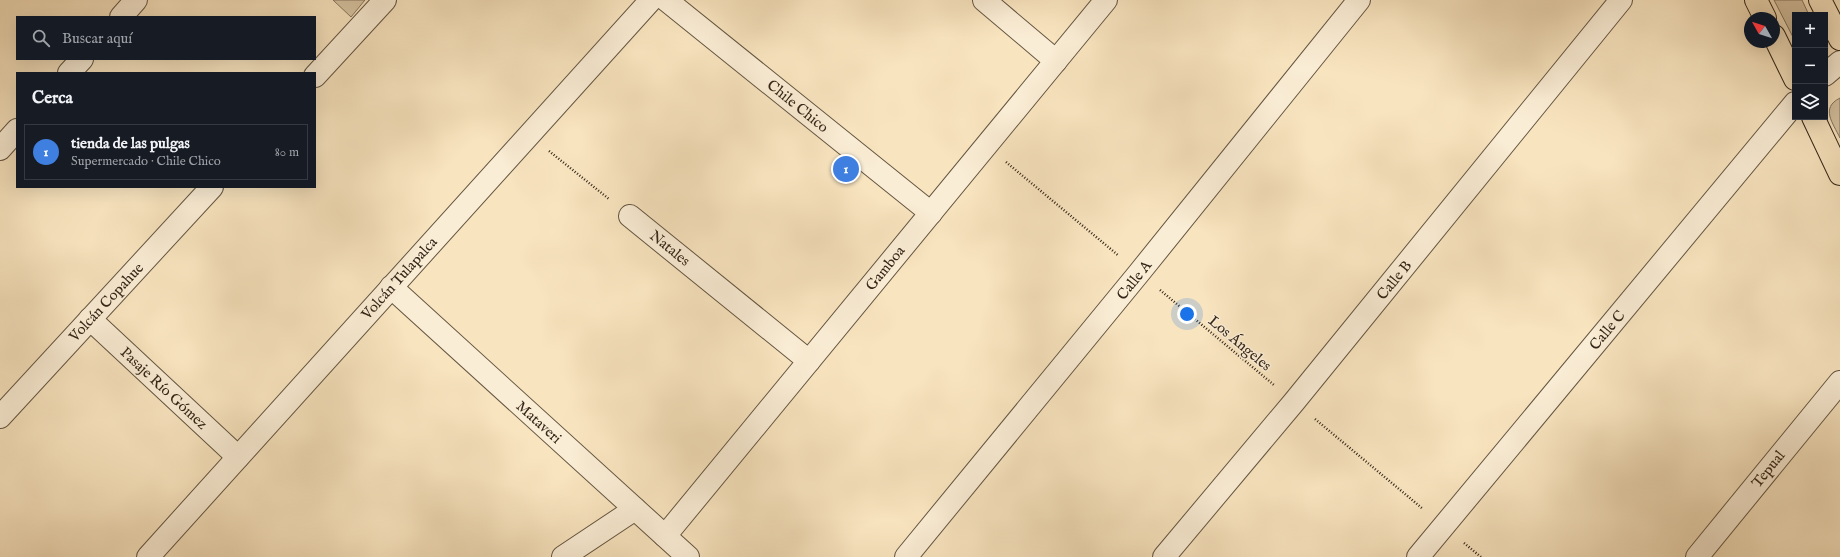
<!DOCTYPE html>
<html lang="es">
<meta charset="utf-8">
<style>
body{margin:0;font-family:"IM FELL English",serif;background:#242831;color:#f1f3f6}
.controls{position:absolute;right:12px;top:12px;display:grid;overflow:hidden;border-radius:0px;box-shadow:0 4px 16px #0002}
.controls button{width:36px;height:36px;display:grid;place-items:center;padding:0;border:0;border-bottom:1px solid #363941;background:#171b24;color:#f1f3f6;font:20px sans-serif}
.compass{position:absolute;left:1744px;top:12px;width:36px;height:36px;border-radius:50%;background:#171b24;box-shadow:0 4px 16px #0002;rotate:309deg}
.you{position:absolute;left:1187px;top:314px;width:14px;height:14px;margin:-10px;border:3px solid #fff;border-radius:50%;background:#1a73e8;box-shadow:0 0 0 6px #1a73e833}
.badge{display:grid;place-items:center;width:26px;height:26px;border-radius:50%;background:#b45309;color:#fff;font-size:13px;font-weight:700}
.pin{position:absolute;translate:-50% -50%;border:2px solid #fff;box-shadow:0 1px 4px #0006}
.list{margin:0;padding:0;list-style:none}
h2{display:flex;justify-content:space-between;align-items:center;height:52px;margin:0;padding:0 16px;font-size:17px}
h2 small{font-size:13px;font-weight:400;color:#9ea1a6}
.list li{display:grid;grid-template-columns:26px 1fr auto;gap:12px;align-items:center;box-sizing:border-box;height:56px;margin:0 8px 8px;padding:0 8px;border:1px solid #363941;border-radius:0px}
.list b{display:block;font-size:15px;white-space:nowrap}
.list p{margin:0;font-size:13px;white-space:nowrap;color:#9ea1a6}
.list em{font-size:13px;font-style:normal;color:#9ea1a6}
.icon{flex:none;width:22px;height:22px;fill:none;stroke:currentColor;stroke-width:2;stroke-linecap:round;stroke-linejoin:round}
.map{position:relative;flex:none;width:1840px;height:557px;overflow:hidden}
.search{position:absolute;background:#171b24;box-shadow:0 4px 16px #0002;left:16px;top:16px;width:300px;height:44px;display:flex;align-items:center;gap:10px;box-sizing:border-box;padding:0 14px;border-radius:0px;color:#9ea1a6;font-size:15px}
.panel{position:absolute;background:#171b24;box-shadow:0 4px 16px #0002;left:16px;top:72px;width:300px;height:116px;border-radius:0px}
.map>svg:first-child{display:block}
</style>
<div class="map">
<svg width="1840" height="557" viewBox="0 0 1840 557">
<rect width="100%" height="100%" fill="#f8e4bf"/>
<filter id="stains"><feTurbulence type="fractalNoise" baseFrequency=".005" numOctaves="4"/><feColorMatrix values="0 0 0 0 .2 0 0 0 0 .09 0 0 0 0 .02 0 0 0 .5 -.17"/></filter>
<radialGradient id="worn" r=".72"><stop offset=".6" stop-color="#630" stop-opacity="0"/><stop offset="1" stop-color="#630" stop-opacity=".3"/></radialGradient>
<g fill="#d7c4a3" stroke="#86755e">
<path d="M333 0H365L351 17Z"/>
<path d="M1774 0H1802L1809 15H1795V41Z"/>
<path d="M1840 98V138C1833 123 1820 108 1840 98Z"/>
</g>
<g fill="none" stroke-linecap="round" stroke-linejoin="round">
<g stroke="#655642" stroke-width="24">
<g id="minor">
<path d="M666 0 931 213"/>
<path d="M984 0 1056 61"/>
<path d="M121 17 136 0"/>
<path d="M69 73 82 59"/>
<path d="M1825 75 1840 62"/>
<path d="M315 76 385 0"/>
<path d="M0 149 17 130"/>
<path d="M630 216 809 361"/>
<path d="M391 287 688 557"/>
<path d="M90 319 238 457"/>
<path d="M0 417 212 187"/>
<path d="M665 536 1106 0"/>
<path d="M148 557 651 0"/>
<path d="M563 557 635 509"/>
<path d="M906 557 1139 273 1359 0"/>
<path d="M1164 557 1294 402 1621 0"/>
<path d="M1418 557 1795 103"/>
<path d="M1697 557 1840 382"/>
</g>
</g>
<g stroke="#342618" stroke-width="24">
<g id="major">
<path d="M1756 0 1765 18"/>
<path d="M1820 0 1840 39"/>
<path d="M1774 36 1795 79"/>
<path d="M1813 117 1840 174"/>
</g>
</g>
<g stroke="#342618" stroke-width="2.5" stroke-dasharray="1 2" stroke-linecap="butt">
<path d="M549 151 609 199"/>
<path d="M1006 162 1119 256"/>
<path d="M1160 290 1274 385"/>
<path d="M1315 419 1423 509"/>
<path d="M1464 543 1481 557"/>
</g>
<use href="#minor" stroke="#faedd5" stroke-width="22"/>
<use href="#major" stroke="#f8e4bf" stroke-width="22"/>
</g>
<g text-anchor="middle" stroke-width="3" stroke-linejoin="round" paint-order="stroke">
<g font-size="15" fill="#342618" stroke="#faedd5">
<text transform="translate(798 106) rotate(39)" y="5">Chile Chico</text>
<text transform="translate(670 248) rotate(39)" y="5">Natales</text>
<text transform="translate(885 268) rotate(-51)" y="5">Gamboa</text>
<text transform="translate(399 278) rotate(-48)" y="5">Volcán Tulapalca</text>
<text transform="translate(1134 280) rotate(-51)" y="5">Calle A</text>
<text transform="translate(1394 280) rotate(-51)" y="5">Calle B</text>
<text transform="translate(106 302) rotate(-47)" y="5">Volcán Copahue</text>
<text transform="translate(1607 330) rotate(-50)" y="5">Calle C</text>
<text transform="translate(1240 343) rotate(40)" y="5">Los Ángeles</text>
<text transform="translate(164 388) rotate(43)" y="5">Pasaje Río Gómez</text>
<text transform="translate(539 422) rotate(42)" y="5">Mataveri</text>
<text transform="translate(1768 469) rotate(-51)" y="5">Tepual</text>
</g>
</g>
<rect width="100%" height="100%" filter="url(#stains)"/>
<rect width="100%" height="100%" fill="url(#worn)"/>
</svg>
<div class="controls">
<button>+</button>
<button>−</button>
<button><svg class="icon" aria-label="layers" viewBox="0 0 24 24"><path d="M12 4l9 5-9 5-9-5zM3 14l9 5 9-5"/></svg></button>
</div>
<svg class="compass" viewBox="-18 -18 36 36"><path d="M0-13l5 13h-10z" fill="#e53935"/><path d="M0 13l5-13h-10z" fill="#9ea1a6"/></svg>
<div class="you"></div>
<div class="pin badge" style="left:846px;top:169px;background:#3f7fe0">1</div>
<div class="search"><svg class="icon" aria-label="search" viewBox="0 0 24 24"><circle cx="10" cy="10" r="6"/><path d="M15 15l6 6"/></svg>Buscar aquí</div>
<section class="panel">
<h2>Cerca<small></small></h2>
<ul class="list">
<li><span class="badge" style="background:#3f7fe0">1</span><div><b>tienda de las pulgas</b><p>Supermercado · Chile Chico</p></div><em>80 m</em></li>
</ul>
</section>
</div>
